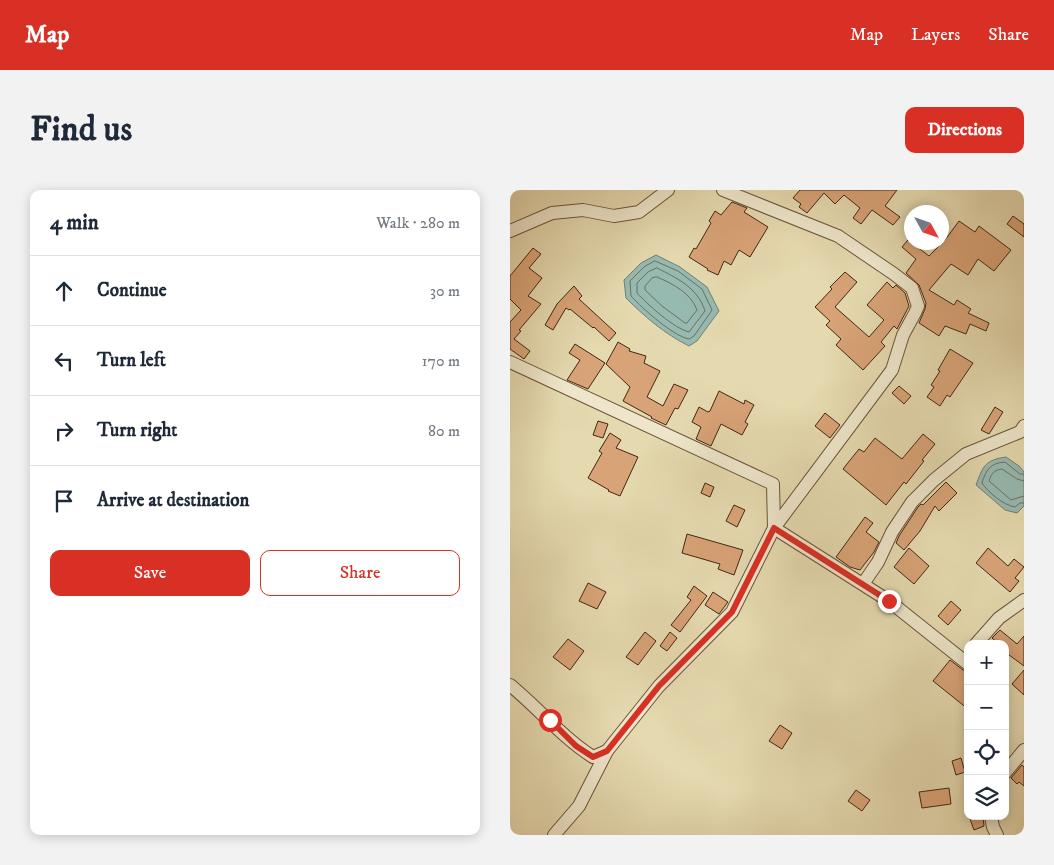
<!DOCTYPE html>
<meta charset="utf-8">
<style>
body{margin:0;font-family:"IM FELL DW Pica",serif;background:#f2f2f3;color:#1f2937}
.controls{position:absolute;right:15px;bottom:15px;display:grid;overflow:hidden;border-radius:10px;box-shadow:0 2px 12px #0003}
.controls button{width:45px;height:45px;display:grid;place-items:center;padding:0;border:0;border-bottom:1px solid #e0e1e3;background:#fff;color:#1f2937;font:25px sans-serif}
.compass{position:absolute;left:394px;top:15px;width:45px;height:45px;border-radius:50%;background:#fff;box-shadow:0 2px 12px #0003;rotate:130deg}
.stop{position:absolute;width:15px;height:15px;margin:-11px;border:4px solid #d93025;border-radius:50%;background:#fff}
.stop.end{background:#d93025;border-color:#fff;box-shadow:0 1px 5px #0008}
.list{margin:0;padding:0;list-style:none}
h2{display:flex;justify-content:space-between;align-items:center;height:65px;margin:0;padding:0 20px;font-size:21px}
h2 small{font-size:16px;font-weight:400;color:#747a83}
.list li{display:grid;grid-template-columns:32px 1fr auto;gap:15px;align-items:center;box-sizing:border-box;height:70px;padding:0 20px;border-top:1px solid #e0e1e3}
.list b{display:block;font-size:19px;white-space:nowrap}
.list em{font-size:16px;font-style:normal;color:#747a83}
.actions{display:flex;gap:10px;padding:15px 20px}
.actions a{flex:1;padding:11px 0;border:1px solid #d93025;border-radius:10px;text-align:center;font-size:18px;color:#d93025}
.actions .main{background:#d93025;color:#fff}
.icon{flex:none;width:28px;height:28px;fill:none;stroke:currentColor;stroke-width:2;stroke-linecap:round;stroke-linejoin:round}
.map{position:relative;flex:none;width:514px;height:645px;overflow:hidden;border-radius:10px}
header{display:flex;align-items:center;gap:30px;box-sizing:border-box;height:70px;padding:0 25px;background:#d93025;color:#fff}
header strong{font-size:24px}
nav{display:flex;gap:28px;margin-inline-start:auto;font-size:18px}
.intro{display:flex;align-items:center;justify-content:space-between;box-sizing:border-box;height:120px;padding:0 30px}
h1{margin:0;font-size:35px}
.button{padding:12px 22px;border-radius:10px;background:#d93025;color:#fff;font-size:18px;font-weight:700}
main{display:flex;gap:30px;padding:0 30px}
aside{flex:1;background:#fff;border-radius:10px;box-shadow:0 2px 12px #0003}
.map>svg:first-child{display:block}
</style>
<header>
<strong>Map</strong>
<nav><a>Map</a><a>Layers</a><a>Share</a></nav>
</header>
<div class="intro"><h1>Find us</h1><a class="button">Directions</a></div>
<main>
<aside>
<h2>4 min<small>Walk · 280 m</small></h2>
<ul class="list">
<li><svg class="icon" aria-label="ahead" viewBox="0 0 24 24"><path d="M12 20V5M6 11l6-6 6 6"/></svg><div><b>Continue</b></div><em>30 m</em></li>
<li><svg class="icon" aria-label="left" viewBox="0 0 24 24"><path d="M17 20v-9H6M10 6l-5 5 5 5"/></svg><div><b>Turn left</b></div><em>170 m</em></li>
<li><svg class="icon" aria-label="right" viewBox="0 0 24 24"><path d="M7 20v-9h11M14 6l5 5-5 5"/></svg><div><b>Turn right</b></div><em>80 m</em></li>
<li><svg class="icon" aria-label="arrive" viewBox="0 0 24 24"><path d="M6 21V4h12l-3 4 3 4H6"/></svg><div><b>Arrive at destination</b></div></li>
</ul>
<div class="actions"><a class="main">Save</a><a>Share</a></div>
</aside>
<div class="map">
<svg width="514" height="645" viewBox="0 0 514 645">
<rect width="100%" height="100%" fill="#e5d9af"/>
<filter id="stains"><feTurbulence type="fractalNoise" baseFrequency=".004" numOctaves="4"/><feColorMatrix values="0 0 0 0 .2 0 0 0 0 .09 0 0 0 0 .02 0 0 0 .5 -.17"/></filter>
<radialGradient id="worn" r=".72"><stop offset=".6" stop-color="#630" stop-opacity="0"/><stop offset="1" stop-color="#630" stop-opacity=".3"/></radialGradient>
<g fill="#96b9b0" stroke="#757e71">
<path d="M146 65 170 77 197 97 209 121 187 151 179 156C155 144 135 127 116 108L114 90 131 73Z"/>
<path d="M496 267 509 276 514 282V316L507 323 495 320 466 295C473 276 475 270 496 267Z"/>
</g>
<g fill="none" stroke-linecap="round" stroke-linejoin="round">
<g stroke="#6d7061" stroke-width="1">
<path d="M145 71 168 81 192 99 202 120 184 146 179 149C163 146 133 119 121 106L120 91 134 77Z"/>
<path d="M147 78C167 88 188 98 195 121L179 142C165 139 138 115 127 103V93L138 82Z"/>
<path d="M147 87C163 94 181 103 187 120L177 133H175L152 116 135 100V96L142 88Z"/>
<path d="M514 284H510L495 272C480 273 476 280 472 293 478 302 493 315 505 317L510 313H514"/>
<path d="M514 291 507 289 492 279C484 280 481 284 479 291L501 310 514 306"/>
</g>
</g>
<g fill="#d8a376" stroke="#442612">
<path d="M290 0H387L375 16 390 27 383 35 362 20 351 34 343 28 350 18 334 5 325 14 314 3 297 23 289 17 291 14 283 8Z"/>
<path d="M222 12 237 18 234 22 258 37 240 67 229 60 221 75 214 71 208 85 197 80 198 79 179 67 184 58 186 59 201 33 199 31 205 21 211 25Z"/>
<path d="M503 26 514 34V47L497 34Z"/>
<path d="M449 31 465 42 469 36 501 60 484 81 468 69 458 85 441 74 419 100 444 115 447 110 461 119 458 123 479 133 476 141 460 134 456 144 435 136 429 146 409 133 415 119 416 113 409 95 396 83 406 69 392 57 398 50 419 66 435 50Z"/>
<path d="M23 58 31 64 19 78 32 88 18 106 31 114 9 140 11 141 4 149 20 161 14 169 0 159V132L11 120 0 109V86Z"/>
<path d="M335 82 347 92 325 117 359 147 374 130 357 115 377 92 383 98 386 95 395 103 399 116 387 139 384 136 371 152 375 156 353 180 326 155 331 149 316 135 320 131 305 117 322 99 320 97Z"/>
<path d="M64 96 72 106 69 109 106 143 99 151 84 137 83 138 60 119 59 120 56 118 43 140 35 135 47 114Z"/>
<path d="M108 152 120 159 119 161 136 166 134 173 150 181 137 207 153 216 164 194 178 200 168 219 165 218 156 235 141 228 142 227 113 211 120 197 96 174Z"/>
<path d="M65 154 95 173 78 199 57 190 70 170 59 163Z"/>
<path d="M440 159 463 173 440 207 437 205 430 216 417 207 424 197 421 195 430 181 428 180Z"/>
<path d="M389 196 401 206 394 214 382 203Z"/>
<path d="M209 201 234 214 235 210 244 215 235 232 238 234 232 245 211 234 201 256 186 249 191 237 182 232 189 217 198 222 200 221Z"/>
<path d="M485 217 493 222 479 244 471 240Z"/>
<path d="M315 223 330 235 320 248 305 236Z"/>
<path d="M88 231 98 234 93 248 83 245Z"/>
<path d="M100 243 111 250 106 258 128 267 110 306 98 301 99 300 78 288 92 263 89 261Z"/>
<path d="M413 244 425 254 412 270 414 271 396 294 394 292 376 315 333 279 349 259 354 262 365 248 392 269Z"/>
<path d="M436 292 447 303 429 321 425 316 410 341 394 360 386 353 389 346 408 317 411 314 413 315Z"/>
<path d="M195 293 204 297 200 307 191 303Z"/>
<path d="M224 315 235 320 227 337 216 331Z"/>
<path d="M355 327 363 333 356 342 369 352 364 362 350 380 340 377 326 367Z"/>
<path d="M177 344 233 360 224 385 208 379 210 374 172 363Z"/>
<path d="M399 358 419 376 404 394 384 377Z"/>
<path d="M478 358 498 376 504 369 514 377 505 388 509 391 500 402 466 373Z"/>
<path d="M78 393 96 402 87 419 69 411Z"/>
<path d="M184 396 197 406 170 442 161 435 181 410 177 407Z"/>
<path d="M203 402 218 412 209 424 195 415Z"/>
<path d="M441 411 451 420 438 435 428 426Z"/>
<path d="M490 440 507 454 514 446V476L495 462V454H489L482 448Z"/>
<path d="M135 442 146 451 128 475 116 467Z"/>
<path d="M160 442 167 448 157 461 150 456Z"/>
<path d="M58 449 74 461 60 480 43 467Z"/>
<path d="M440 470 453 480 458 482V519L423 491Z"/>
<path d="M514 480V505L502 494Z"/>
<path d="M270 535 282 543 272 559 259 551Z"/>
<path d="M451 568 455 582 446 585 442 571Z"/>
<path d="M512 575 514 577V596L509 592 507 594 501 588Z"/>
<path d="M439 598 441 614 412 618 409 602Z"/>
<path d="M346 600 360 610 352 621 338 611Z"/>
<path d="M459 626H473L474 636 464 640Z"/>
</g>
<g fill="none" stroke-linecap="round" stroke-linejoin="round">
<g stroke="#6c5339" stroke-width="14">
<g id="minor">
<path d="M213 0 328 46 384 84 402 98 408 116 405 123 393 145 382 180 264 338 379 411 458 474"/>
<path d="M0 41 42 23 73 20 104 26 129 22 158 0"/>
<path d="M0 172 263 294 264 338 222 422 149 496 97 561 69 616 44 645"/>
<path d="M353 394 368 372 382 342 402 312 424 290 456 264 510 242 514 236"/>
<path d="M466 454 489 428 514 410"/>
<path d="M0 495C28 518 52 547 83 567L97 561"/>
<path d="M495 583 514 560"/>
<path d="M481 626 483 637 487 645"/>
</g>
</g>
<use href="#minor" stroke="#eee6cb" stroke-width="12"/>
</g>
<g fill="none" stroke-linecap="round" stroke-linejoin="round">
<path stroke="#d93025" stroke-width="6" d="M40 530 66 556 83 567 97 561 149 496 222 422 264 338 379 411"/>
</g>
<rect width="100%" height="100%" filter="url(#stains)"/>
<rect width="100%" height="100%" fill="url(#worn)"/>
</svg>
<div class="controls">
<button>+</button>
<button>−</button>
<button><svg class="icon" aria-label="locate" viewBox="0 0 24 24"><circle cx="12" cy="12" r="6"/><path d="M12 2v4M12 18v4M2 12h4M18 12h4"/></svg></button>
<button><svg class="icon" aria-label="layers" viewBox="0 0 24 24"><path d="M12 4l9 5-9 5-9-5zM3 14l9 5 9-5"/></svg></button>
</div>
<svg class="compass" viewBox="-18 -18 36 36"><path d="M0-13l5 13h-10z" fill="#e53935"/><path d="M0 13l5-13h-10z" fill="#747a83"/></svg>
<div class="stop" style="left:40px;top:530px"></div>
<div class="stop end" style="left:379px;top:411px"></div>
</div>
</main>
